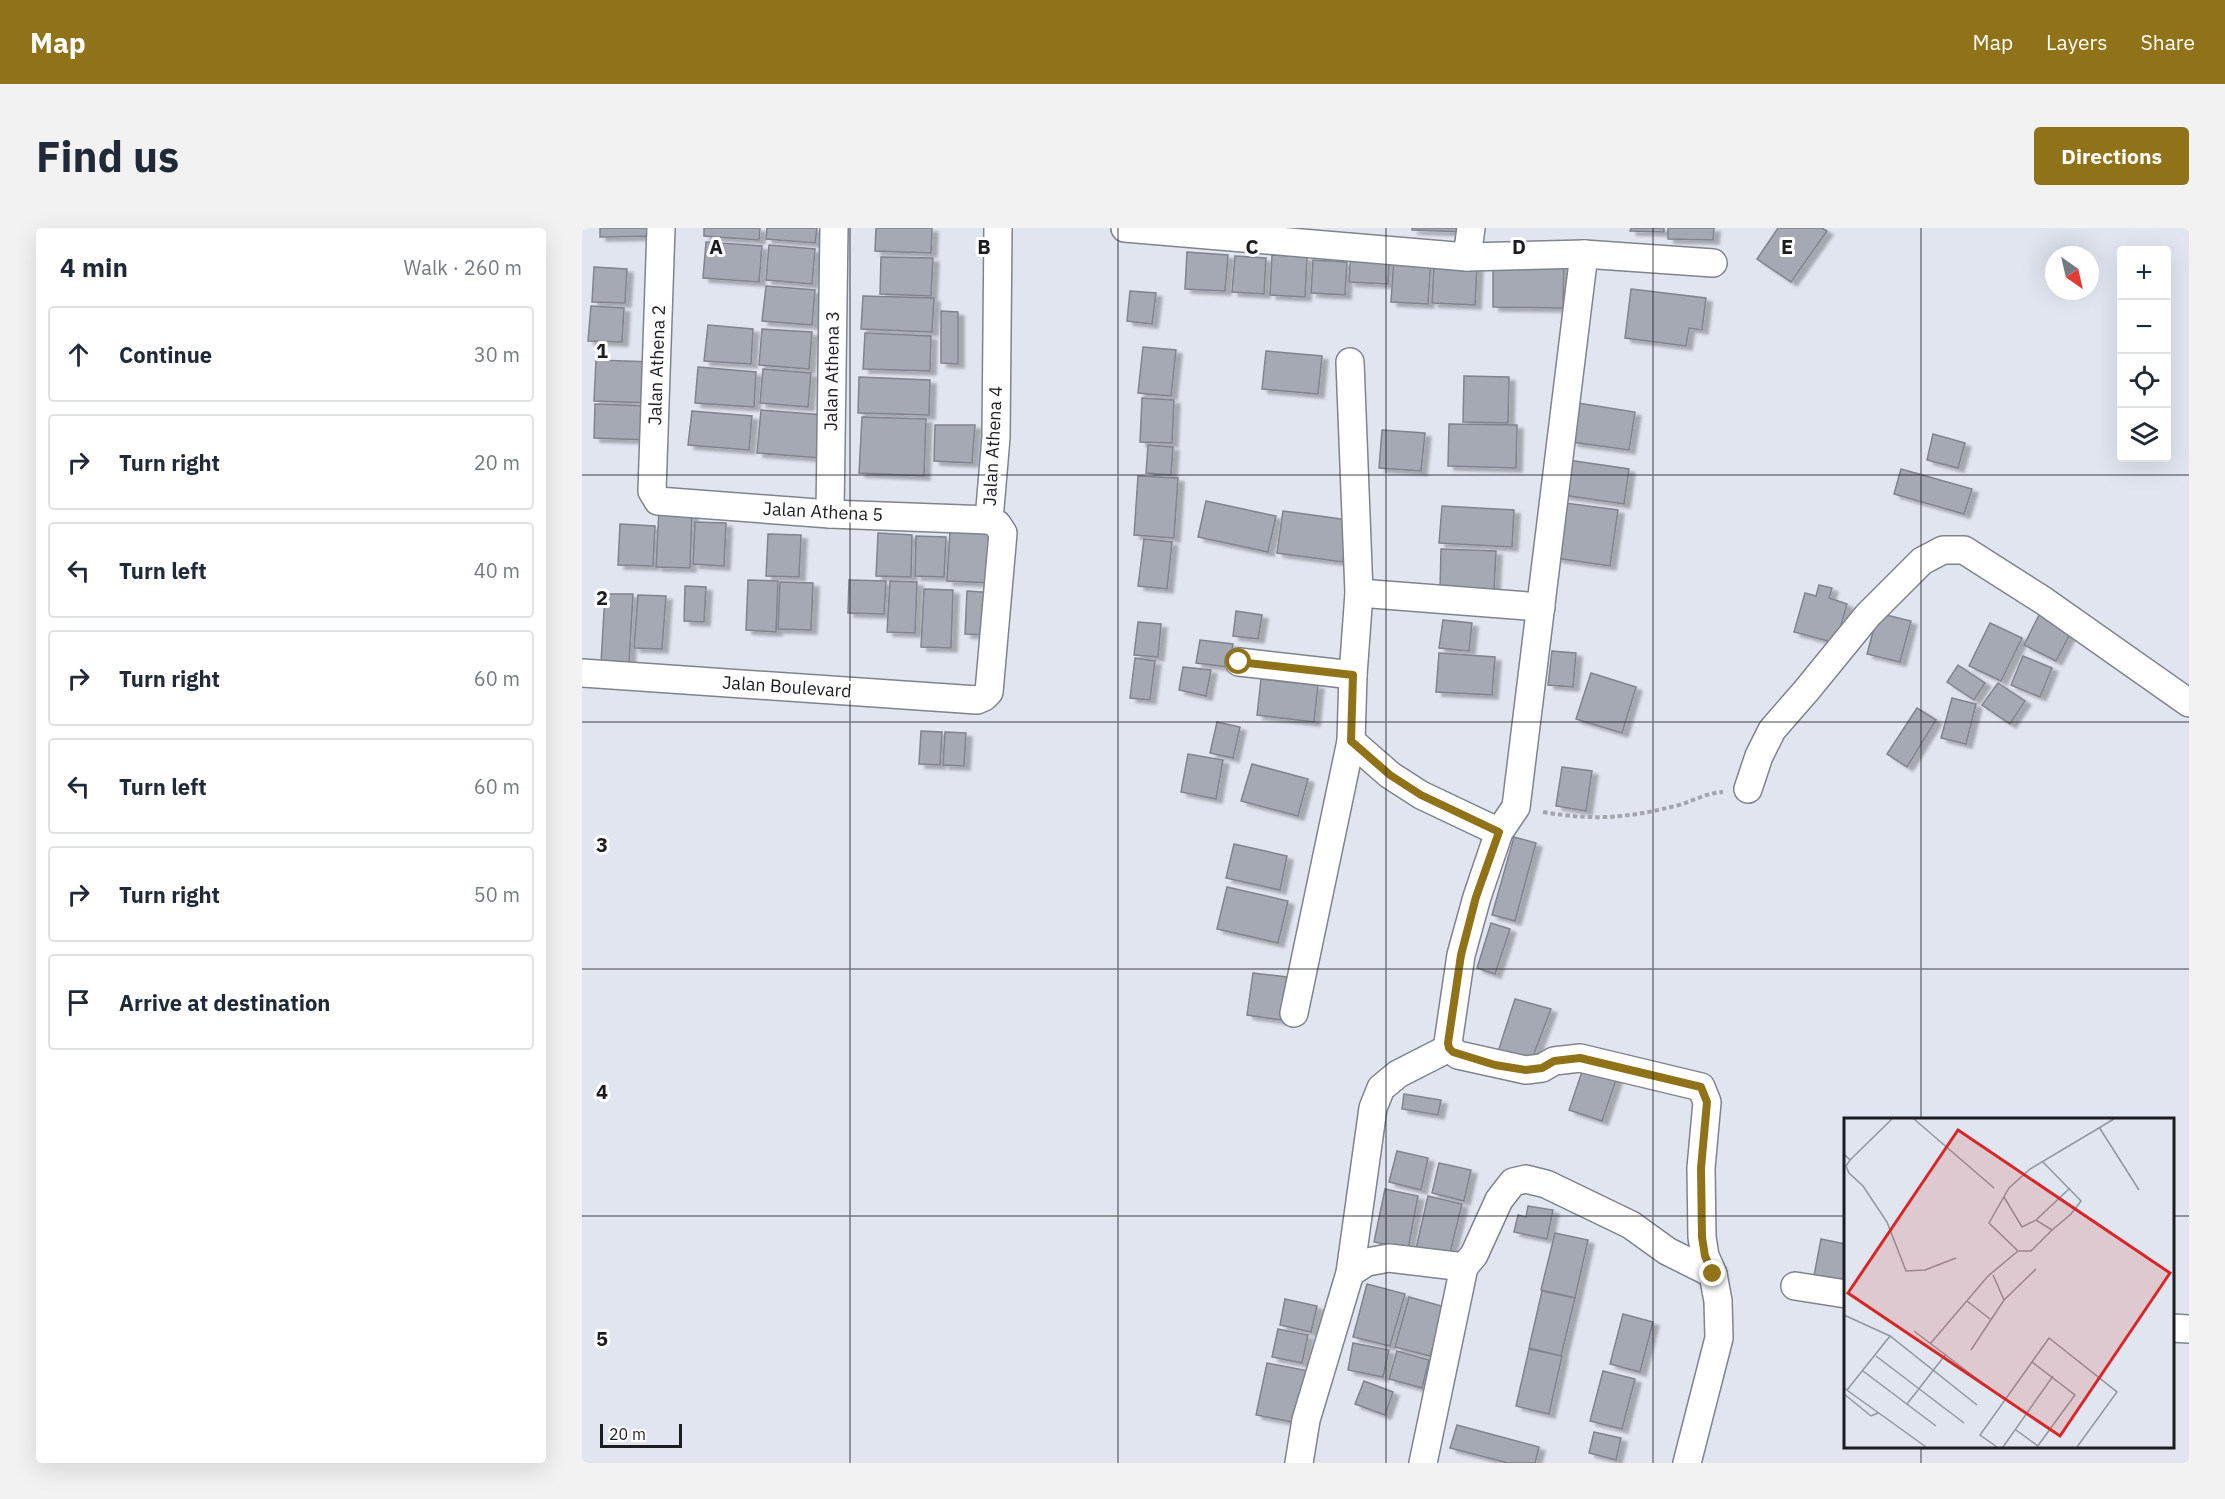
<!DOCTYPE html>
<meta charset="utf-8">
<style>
body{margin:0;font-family:"IBM Plex Sans",sans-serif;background:#f2f2f3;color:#1f2937}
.controls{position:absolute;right:18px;top:18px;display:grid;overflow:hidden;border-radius:6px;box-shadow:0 6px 24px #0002}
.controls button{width:54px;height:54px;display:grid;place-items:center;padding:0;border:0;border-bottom:2px solid #e0e1e3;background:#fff;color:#1f2937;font:30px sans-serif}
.compass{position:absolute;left:1463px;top:18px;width:54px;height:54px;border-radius:50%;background:#fff;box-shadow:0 6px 24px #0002;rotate:146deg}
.scale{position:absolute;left:18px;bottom:15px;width:82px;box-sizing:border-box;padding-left:6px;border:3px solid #1c1d21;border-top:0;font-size:16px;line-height:21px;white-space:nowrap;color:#1c1d21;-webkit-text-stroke:4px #fff;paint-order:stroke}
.stop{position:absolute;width:18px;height:18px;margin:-14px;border:4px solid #907318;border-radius:50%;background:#fff}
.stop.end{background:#907318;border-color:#fff;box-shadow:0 2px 6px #0008}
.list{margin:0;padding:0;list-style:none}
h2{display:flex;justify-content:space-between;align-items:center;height:78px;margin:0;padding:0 24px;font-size:26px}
h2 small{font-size:20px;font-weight:400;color:#747a83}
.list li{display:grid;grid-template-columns:39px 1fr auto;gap:18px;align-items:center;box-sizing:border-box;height:96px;margin:0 12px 12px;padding:0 12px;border:2px solid #e0e1e3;border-radius:6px}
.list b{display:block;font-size:22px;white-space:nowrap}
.list em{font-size:20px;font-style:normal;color:#747a83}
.icon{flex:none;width:33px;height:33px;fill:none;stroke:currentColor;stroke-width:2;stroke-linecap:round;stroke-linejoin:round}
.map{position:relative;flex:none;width:1607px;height:1235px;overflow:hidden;border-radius:6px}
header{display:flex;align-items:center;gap:36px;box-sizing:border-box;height:84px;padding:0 30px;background:#907318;color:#fff}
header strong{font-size:28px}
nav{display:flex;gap:33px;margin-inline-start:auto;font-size:21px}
.intro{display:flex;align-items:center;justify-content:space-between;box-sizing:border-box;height:144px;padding:0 36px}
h1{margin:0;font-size:42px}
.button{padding:15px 27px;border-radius:6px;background:#907318;color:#fff;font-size:21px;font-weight:700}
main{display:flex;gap:36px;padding:0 36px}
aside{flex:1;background:#fff;border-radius:6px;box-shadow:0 6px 24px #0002}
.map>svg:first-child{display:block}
</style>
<header>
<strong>Map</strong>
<nav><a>Map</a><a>Layers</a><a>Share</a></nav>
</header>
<div class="intro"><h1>Find us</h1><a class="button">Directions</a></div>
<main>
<aside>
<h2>4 min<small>Walk · 260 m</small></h2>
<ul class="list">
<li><svg class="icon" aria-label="ahead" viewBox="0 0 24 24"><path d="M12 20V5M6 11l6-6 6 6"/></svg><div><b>Continue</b></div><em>30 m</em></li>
<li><svg class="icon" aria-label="right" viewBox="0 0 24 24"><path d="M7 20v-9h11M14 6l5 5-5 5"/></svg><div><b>Turn right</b></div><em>20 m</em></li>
<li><svg class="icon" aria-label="left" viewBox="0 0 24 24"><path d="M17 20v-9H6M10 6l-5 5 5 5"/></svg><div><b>Turn left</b></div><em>40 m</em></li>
<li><svg class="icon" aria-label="right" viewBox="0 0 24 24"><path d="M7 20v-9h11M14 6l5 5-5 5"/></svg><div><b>Turn right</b></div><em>60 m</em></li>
<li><svg class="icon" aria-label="left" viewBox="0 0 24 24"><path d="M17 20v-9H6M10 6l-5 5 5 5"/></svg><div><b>Turn left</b></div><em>60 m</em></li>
<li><svg class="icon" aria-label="right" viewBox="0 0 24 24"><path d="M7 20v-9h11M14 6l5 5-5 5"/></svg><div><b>Turn right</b></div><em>50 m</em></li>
<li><svg class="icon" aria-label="arrive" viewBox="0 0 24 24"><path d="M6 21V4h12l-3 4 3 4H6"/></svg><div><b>Arrive at destination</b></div></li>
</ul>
</aside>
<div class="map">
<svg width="1607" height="1235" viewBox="0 0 1607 1235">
<defs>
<filter id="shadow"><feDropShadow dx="6" dy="4" stdDeviation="1.5" flood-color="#0004"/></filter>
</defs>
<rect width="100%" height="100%" fill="#e1e5ef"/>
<g fill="#a5a9b3" stroke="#81848e" stroke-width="1.5" filter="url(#shadow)">
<path d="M18 0H76L75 8 18 9Z"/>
<path d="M122 0H178L177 12 122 8Z"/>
<path d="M185 0H235L233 15 184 11Z"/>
<path d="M294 0H350L349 25 293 23Z"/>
<path d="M830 0H883V4L830 2Z"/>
<path d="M1049 0H1082V4L1048 3Z"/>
<path d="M1086 0H1132L1131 12 1086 11Z"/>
<path d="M1196 0H1240L1245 3 1209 54 1175 31Z"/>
<path d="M124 14 180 18 177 54 121 50Z"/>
<path d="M187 17 233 21 230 56 184 52Z"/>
<path d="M769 23 808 25 806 56 767 54Z"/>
<path d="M605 24 646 27 643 63 603 61Z"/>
<path d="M690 27 725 29 723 69 688 67Z"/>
<path d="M653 28 684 30 682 66 650 64Z"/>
<path d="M299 29 351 30 349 68 298 66Z"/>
<path d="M812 29 849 31 846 76 809 74Z"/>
<path d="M731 32 765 34 763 67 729 65Z"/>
<path d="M911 35 982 36 981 80 911 79Z"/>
<path d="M852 37 895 39 893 77 850 75Z"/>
<path d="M12 39 45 41 43 75 10 74Z"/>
<path d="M184 58 233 62 230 97 180 93Z"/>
<path d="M1049 61 1124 70 1120 102 1107 100 1104 118 1043 110Z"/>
<path d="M548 63 574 65 570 96 545 93Z"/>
<path d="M281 68 352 70 350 104 279 101Z"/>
<path d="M9 78 42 80 40 114 6 113Z"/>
<path d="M359 83 376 84V136L359 135Z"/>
<path d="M126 97 171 101 169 136 122 133Z"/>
<path d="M180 101 230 104 227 141 177 137Z"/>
<path d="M283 105 349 108 348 143 281 141Z"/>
<path d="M561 119 594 122 589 168 556 165Z"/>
<path d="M684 123 740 128 736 166 680 161Z"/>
<path d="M14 132 72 134 70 175 12 173Z"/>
<path d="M116 139 174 144 172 179 113 175Z"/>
<path d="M181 141 229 145 226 179 178 175Z"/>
<path d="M882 148 927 149 926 195 881 194Z"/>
<path d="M277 149 348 152 347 187 276 185Z"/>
<path d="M560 170 592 172 590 215 558 214Z"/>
<path d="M996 175 1053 184 1047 222 990 214Z"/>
<path d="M13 176 67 178 66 212 12 210Z"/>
<path d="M179 182 242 187 239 230 175 225Z"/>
<path d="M110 183 170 188 167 222 106 217Z"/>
<path d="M280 189 344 191 342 248 277 245Z"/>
<path d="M867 196 935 197 934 240 866 238Z"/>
<path d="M353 197H393L390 235 352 233Z"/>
<path d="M800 202 843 205 839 243 797 240Z"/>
<path d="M1351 206 1383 215 1376 240 1345 232Z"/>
<path d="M566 217 591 219 589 247 564 245Z"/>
<path d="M986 232 1047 241 1042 276 981 267Z"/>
<path d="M1319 241 1390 261 1382 286 1312 266Z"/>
<path d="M556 248 596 250 592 310 552 307Z"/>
<path d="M624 273 694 288 686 324 616 309Z"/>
<path d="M983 275 1036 282 1028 338 974 330Z"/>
<path d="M860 278 932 282 930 319 857 315Z"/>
<path d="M77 281 110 282 108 340 74 339Z"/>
<path d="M701 283 766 292 761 334 695 325Z"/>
<path d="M113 294 144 295 142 338 111 336Z"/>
<path d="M38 296 73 298 71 338 36 337Z"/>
<path d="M368 303 414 304 411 355 365 353Z"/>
<path d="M296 305 330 307 329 349 294 348Z"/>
<path d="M186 306 219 307 217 349 184 348Z"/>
<path d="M334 308 364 309 362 349 333 348Z"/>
<path d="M562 311 590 314 585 361 556 358Z"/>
<path d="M859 321 914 323 912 363 858 361Z"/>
<path d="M166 352 196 353 194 404 164 402Z"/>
<path d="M267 352 304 353 302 386 266 385Z"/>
<path d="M308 353 335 354 333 405 305 404Z"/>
<path d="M198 354 231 355 229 402 196 401Z"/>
<path d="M1237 357 1250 360 1247 370 1265 376 1254 415 1212 404 1223 365 1234 368Z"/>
<path d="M103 358 124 359 122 394 102 393Z"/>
<path d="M342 361 371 362 369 420 339 419Z"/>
<path d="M385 363 413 365 411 407 383 406Z"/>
<path d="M23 366H51L47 436 19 435Z"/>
<path d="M56 367 84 368 80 421 52 420Z"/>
<path d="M654 383 680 387 676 411 651 408Z"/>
<path d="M1459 383 1491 400 1474 433 1442 417Z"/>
<path d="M1296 385 1329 393 1318 434 1285 426Z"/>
<path d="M861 392 890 395 887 423 857 420Z"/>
<path d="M556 394 579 396 576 429 552 427Z"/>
<path d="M1408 395 1440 410 1419 453 1387 438Z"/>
<path d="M618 412 651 416 647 439 614 435Z"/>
<path d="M970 423 994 425 991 459 966 457Z"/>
<path d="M857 425 913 429 910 467 854 464Z"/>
<path d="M1441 428 1470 440 1458 469 1429 457Z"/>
<path d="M553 430 573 433 568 472 548 470Z"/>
<path d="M1376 437 1403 455 1392 472 1365 454Z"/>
<path d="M601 439 629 442 624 468 597 462Z"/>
<path d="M1009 445 1054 459 1040 505 994 491Z"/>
<path d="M679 451 736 457 732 494 675 487Z"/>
<path d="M1416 455 1443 473 1428 496 1400 477Z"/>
<path d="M1370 470 1394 476 1384 516 1359 510Z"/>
<path d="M1335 480 1354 492 1325 539 1305 526Z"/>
<path d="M635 494 658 499 651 530 628 525Z"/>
<path d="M339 503 360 504 358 537 337 536Z"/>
<path d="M363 504 384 505 382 538 361 537Z"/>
<path d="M606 526 641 532 634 571 599 564Z"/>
<path d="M670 536 726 551 716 588 659 573Z"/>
<path d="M980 539 1010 543 1004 583 974 578Z"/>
<path d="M932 609 954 615 933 693 910 687Z"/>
<path d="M652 616 705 628 698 662 644 650Z"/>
<path d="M645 659 706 673 696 715 635 701Z"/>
<path d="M909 695 928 701 913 746 895 740Z"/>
<path d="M671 745 705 749 699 792 665 787Z"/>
<path d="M933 771 969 781 950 831 915 827Z"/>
<path d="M1004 832 1037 843 1020 893 987 882Z"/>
<path d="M822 866 859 872 856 887 820 881Z"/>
<path d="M815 923 846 930 839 962 807 954Z"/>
<path d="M857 935 889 942 882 973 850 965Z"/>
<path d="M803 961 836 968 826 1021 792 1014Z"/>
<path d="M846 968 880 976 867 1029 834 1021Z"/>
<path d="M946 978 971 982 965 1011 932 1004 936 987 944 989Z"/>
<path d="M973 1005 1006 1012 993 1070 959 1062Z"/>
<path d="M1239 1011 1264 1016V1064L1230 1058Z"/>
<path d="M785 1056 823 1066 808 1118 771 1109Z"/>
<path d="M960 1063 993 1070 979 1128 947 1120Z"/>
<path d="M827 1069 863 1079 848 1128 813 1119Z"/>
<path d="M703 1071 735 1078 729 1104 698 1097Z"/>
<path d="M1041 1086 1071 1094 1058 1144 1028 1136Z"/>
<path d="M696 1101 726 1107 720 1135 690 1129Z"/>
<path d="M771 1115 807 1122 801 1149 766 1142Z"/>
<path d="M947 1121 980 1128 967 1186 934 1178Z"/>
<path d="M815 1123 847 1132 840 1160 807 1151Z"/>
<path d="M685 1135 727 1143 716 1195 674 1187Z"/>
<path d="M1021 1143 1053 1151 1040 1201 1008 1193Z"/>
<path d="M782 1153 811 1164 803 1187 773 1176Z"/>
<path d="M875 1197 957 1219 953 1235H926L868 1220Z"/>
<path d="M1012 1204 1039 1210 1034 1232 1007 1225Z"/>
</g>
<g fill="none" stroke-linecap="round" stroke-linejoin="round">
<g stroke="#7f838c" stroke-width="30">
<g id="minor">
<path d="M79 0 70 263 76 273 248 286 407 292"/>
<path d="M543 0 885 29 1002 26 1131 35"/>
<path d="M1002 26 934 579 917 604 895 669 879 727 866 815 867 820 876 827 944 842 960 840 972 833 998 830 1119 859 1125 874 1119 940 1120 1009 1123 1028 1131 1046 1136 1073 1137 1110 1105 1235"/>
<path d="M885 29 889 0"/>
<path d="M248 286 252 0"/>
<path d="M777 365 959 379"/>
<path d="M657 434 771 447"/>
<path d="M0 445 395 472 402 469 407 464 421 305 415 296 407 292 414 209 416 0"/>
<path d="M769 513 808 547 839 567 917 604"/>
<path d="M1166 561 1177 528 1190 502 1224 463 1286 387 1340 333 1361 322H1382L1462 373 1607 475"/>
<path d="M712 785 769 513 771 447 777 365 768 134"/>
<path d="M768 1045 791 880 799 860 816 846 867 820"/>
<path d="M1213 1058 1264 1066"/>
<path d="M1590 1100 1607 1101"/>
<path d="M717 1235 724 1192 768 1045 785 1034 807 1030 882 1039 892 1027 917 972 931 954 944 951 964 956 1049 997 1085 1023 1131 1046"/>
<path d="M841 1235 882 1039"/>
</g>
</g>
<path stroke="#a2a5ad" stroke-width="4" stroke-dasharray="4.5 3" stroke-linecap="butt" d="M961 584C1013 593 1047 590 1097 577 1113 572 1125 565 1141 564"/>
<use href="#minor" stroke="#fff" stroke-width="27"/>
</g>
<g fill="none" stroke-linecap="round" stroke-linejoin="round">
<path stroke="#907318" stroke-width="8" d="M657 434 771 447 769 513 808 547 839 567 917 604 894 669 879 727 866 815 867 820 871 824 913 837 944 842 960 840 972 833 998 830 1119 859 1125 874 1119 940 1120 1009 1123 1028 1131 1046"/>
</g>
<path fill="none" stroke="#1c1d21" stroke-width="1.5" stroke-opacity="0.55" d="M268 0V1235M536 0V1235M804 0V1235M1071 0V1235M1339 0V892M0 247H1607M0 494H1607M0 741H1607M0 988H1264M1590 988H1607M1339 1218V1235"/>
<g text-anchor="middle" stroke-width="6" stroke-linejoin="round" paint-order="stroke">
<g font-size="18" fill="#1c1d21" stroke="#fff">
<text transform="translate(75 137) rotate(-88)" y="6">Jalan Athena 2</text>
<text transform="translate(250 143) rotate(-89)" y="6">Jalan Athena 3</text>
<text transform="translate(411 218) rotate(-87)" y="6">Jalan Athena 4</text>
<text transform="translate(241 284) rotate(3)" y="6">Jalan Athena 5</text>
<text transform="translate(205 459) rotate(4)" y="6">Jalan Boulevard</text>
</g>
</g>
<g transform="translate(1262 890)">
<rect width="330" height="330" fill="#e1e5ef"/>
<path fill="none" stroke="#92959d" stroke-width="1.5" d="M70 1 150 70M255 9 295 72M0 36 6 42 2 48 5 55 19 68 43 104 62 153 81 152 112 140M6 42 48 1M160 79 178 109 192 102 208 112 227 96 237 83 198 43M192 102 226 70M175 133H187L208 112M149 157 160 182M123 183 146 201M0 197 46 218 133 287M70 213 145 270M86 226 144 158 174 133 145 105 165 70 186 51 270 1M127 232 160 182 192 151M32 238 120 305M188 244 231 277 193 329M19 253 92 308M0 270 82 329M3 272 46 218M0 276 27 298 34 295M63 286 102 236M172 312 194 328M153 329 136 317 205 220 273 274 233 329M159 329 209 258"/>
<path fill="#d62828" fill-opacity="0.15" stroke="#d62828" stroke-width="3" d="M114 12 326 155 216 318 4 175Z"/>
<rect width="330" height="330" fill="none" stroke="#1c1d21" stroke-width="3"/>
</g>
<g font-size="20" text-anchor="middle" font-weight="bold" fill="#1c1d21" stroke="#fff" stroke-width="6" stroke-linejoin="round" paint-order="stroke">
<text x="134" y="26">A</text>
<text x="402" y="26">B</text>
<text x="670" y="26">C</text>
<text x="937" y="26">D</text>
<text x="1205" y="26">E</text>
<text x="20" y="130">1</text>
<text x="20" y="377">2</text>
<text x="20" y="624">3</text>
<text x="20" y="871">4</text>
<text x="20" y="1118">5</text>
</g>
</svg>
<div class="controls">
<button>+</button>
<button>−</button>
<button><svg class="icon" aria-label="locate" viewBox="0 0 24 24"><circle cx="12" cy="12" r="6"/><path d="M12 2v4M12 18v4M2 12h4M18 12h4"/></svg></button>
<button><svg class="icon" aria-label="layers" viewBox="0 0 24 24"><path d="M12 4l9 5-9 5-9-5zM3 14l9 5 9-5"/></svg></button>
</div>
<svg class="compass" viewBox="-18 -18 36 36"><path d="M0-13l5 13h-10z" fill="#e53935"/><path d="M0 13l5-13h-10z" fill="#747a83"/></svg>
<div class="scale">20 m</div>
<div class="stop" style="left:657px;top:434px"></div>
<div class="stop end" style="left:1131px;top:1046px"></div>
</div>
</main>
